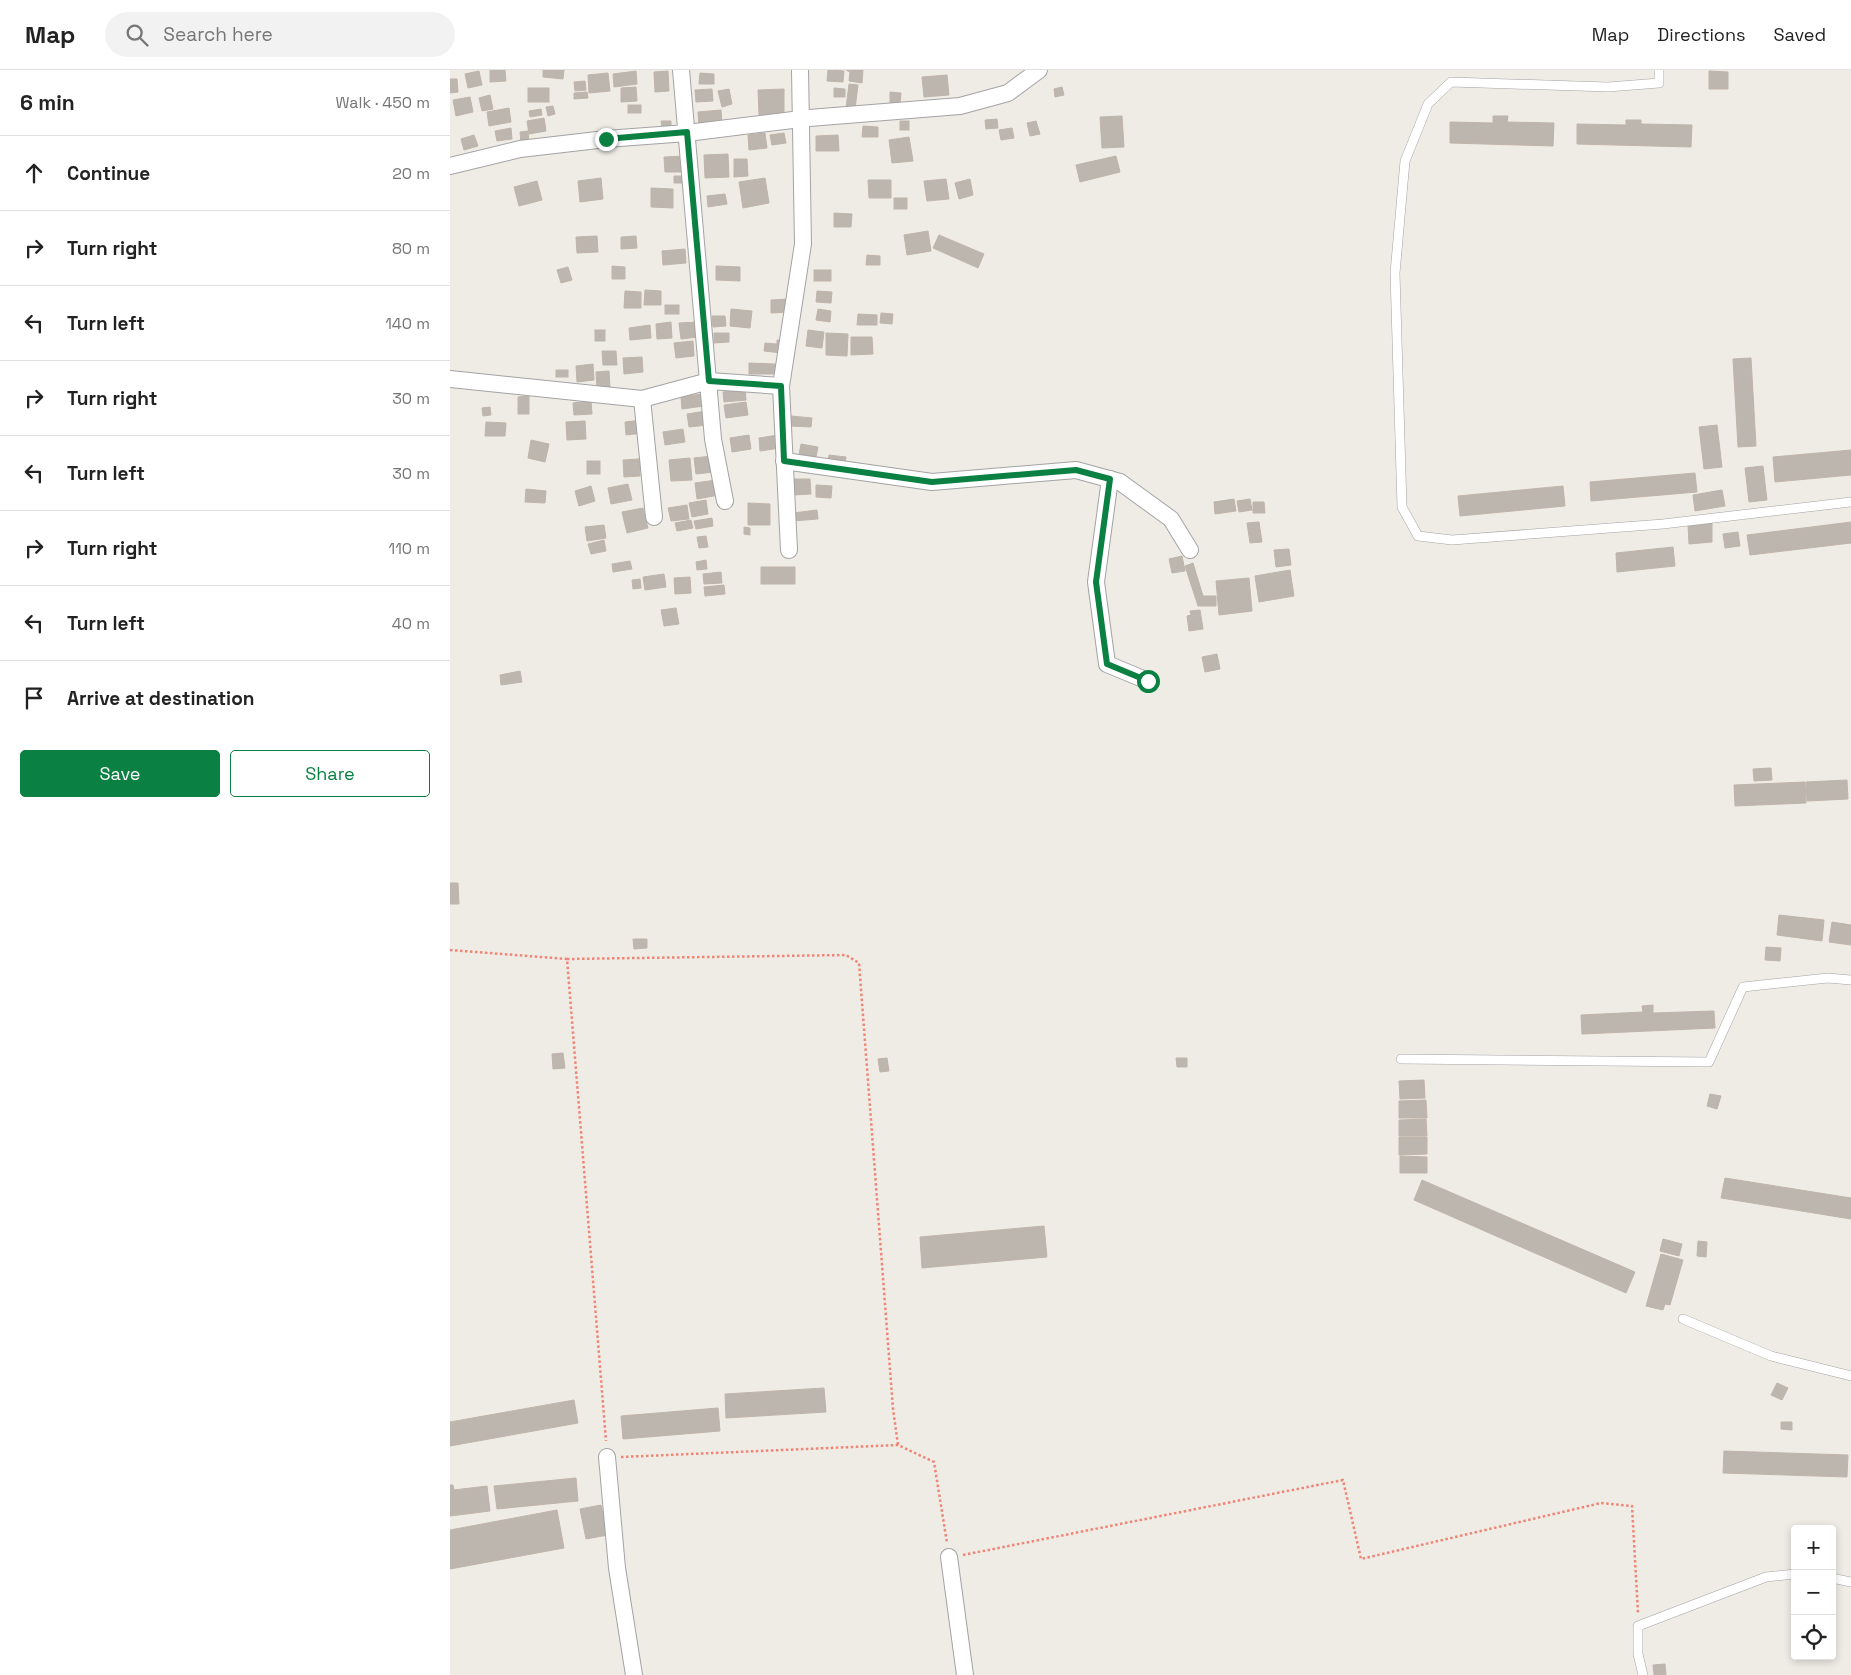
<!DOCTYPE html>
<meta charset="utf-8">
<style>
body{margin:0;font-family:"Space Grotesk",sans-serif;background:#f2f2f2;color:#222}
.controls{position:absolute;right:15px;bottom:15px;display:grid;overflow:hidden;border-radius:5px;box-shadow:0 2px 8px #0003}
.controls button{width:45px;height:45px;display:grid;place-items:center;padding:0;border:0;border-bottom:1px solid #e0e0e0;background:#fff;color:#222;font:25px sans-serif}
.stop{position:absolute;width:15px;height:15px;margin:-11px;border:4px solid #0b8043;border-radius:50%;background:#fff}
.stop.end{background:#0b8043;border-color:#fff;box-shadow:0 1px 5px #0008}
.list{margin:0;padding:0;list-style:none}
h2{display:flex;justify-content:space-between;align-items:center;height:65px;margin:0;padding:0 20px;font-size:21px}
h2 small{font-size:16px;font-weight:400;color:#767676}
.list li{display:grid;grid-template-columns:32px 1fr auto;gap:15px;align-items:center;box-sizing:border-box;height:75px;padding:0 20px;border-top:1px solid #e0e0e0}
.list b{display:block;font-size:19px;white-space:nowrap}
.list em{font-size:16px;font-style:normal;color:#767676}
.actions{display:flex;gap:10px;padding:15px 20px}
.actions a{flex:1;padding:11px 0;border:1px solid #0b8043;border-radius:5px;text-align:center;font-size:18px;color:#0b8043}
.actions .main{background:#0b8043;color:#fff}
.icon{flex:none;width:28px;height:28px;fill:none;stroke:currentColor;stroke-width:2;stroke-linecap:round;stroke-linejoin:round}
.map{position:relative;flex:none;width:1401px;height:1605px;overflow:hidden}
header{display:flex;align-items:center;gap:30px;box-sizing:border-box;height:70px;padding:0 25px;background:#fff;border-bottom:1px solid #e0e0e0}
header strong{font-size:24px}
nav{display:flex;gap:28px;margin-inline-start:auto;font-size:18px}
.search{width:350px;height:45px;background:#f2f2f2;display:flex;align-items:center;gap:12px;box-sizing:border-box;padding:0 18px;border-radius:28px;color:#767676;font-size:19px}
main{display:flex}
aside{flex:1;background:#fff}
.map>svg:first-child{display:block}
</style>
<header>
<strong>Map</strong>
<div class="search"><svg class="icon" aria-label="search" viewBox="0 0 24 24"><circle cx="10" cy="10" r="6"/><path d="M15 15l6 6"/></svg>Search here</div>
<nav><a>Map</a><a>Directions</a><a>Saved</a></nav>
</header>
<main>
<aside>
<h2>6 min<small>Walk · 450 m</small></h2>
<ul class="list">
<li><svg class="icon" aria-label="ahead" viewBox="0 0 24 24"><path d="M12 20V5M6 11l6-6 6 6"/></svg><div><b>Continue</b></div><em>20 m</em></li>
<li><svg class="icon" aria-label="right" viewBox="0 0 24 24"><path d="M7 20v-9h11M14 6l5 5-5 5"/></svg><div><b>Turn right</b></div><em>80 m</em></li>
<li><svg class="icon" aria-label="left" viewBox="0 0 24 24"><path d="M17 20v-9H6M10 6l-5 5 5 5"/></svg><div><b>Turn left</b></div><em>140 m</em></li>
<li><svg class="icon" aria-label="right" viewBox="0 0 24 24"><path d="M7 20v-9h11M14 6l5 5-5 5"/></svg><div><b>Turn right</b></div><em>30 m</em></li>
<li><svg class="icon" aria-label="left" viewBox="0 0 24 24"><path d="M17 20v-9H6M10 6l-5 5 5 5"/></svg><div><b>Turn left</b></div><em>30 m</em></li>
<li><svg class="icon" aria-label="right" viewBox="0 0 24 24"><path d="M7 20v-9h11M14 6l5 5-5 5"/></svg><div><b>Turn right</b></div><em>110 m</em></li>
<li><svg class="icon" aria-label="left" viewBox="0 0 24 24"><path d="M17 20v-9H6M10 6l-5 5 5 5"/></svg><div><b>Turn left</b></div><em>40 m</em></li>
<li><svg class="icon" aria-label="arrive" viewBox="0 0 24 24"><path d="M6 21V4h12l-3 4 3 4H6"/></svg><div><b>Arrive at destination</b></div></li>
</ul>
<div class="actions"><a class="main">Save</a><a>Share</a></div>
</aside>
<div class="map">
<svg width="1401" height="1605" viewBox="0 0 1401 1605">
<rect width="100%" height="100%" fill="#efece6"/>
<g fill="#bcb6af" stroke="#c0b4a9">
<path d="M40 0H55L56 11 40 12Z"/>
<path d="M93 0H114L113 9 93 7Z"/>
<path d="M378 0 394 1 393 12 377 11Z"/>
<path d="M396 0H413L412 13 399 11 400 2Z"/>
<path d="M29 1 32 15 18 18 15 4Z"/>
<path d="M186 1 187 14 164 17 163 4Z"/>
<path d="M218 1 219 21 205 22 204 2Z"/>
<path d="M1259 1 1278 2V19H1259Z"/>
<path d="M158 3 160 21 139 23 138 5Z"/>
<path d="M250 3 264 4V14H249Z"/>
<path d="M497 5 499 25 474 27 472 7Z"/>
<path d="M0 9H7L8 22 0 23Z"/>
<path d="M135 11 136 20 125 21 124 12Z"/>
<path d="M399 14 408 15 405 39 396 38Z"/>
<path d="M186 17 187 31 171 32V18Z"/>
<path d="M612 17 614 25 605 27 604 19Z"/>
<rect x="78" y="18" width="21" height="14"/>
<path d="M384 18 395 19V27H384Z"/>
<path d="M262 19 263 31 246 32 245 20Z"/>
<path d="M279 19 282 34 272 37 268 21Z"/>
<path d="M334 19V44L309 45 308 20Z"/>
<path d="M137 22 138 28 124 29V23Z"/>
<path d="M440 22 451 23 450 34 440 33Z"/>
<path d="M40 25 43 39 32 41 29 28Z"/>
<path d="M20 27 23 42 6 46 3 30Z"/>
<rect x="178" y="35" width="13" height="8"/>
<path d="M103 36 105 44 98 46 96 37Z"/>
<path d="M59 38 61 52 39 56 37 42Z"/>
<path d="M91 39 92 45 80 47 79 41Z"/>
<path d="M271 40 272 55 249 57 248 42Z"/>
<path d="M672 46 674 77 652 78 650 47Z"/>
<path d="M1043 46H1058L1057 52 1104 53 1103 76 1000 73V52L1043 53Z"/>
<path d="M94 48 96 61 79 64 77 51Z"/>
<path d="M547 49 548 58 536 59 535 50Z"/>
<path d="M1176 50H1191V54L1242 55 1241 77 1127 74V54L1176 55Z"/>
<path d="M211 51H221V57H212Z"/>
<rect x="450" y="51" width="9" height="9"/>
<path d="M586 51 590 64 580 66 577 53Z"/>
<path d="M413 56 428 57V67H412Z"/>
<path d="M61 58 62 69 47 71 45 61Z"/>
<path d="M562 58 564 68 551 70 549 60Z"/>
<path d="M78 61 79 72 71 73 70 62Z"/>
<path d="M315 63 317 78 299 80 298 65Z"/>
<path d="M334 63 336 73 322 75 320 65Z"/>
<path d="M24 65 28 76 14 80 11 69Z"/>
<path d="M388 65 389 81H366V66Z"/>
<path d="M459 67 463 91 442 93 439 70Z"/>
<path d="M278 84 279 107 255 108 254 85Z"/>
<path d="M236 86V102H215L214 87Z"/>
<path d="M666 86 670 102 630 112 626 95Z"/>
<path d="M284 89H297L298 106 284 107Z"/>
<path d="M224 106H240L241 113H224Z"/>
<path d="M151 108 153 129 130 132 128 111Z"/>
<path d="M315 108 319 133 293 138 289 112Z"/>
<path d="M496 109 499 129 477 131 474 111Z"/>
<path d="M520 109 523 125 509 129 505 113Z"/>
<path d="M418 110H441V128H419Z"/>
<path d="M87 111 92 130 69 136 64 117Z"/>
<path d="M201 118 223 119V138L201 137Z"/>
<path d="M275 124 277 134 258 137 257 126Z"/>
<rect x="444" y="128" width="13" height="11"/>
<path d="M384 143 402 144 401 157H384Z"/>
<path d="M478 161 481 181 457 185 454 165Z"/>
<path d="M489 165 534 184 528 198 483 178Z"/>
<path d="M147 166 148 182 127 183 126 167Z"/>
<path d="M186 166 187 178 171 179V167Z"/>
<path d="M235 179 236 193 213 195 212 181Z"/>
<path d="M417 185 430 186V195H416Z"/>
<path d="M162 196 175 197V209H162Z"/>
<path d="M266 196 290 197V211L266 210Z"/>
<path d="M118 197 122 210 111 213 107 200Z"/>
<rect x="364" y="200" width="17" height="11"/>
<path d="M195 220 211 221V235H194Z"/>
<path d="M175 221 191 222V238H174Z"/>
<path d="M367 221 382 222 381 233 366 232Z"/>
<path d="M339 229V242L321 243V230Z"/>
<rect x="215" y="235" width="14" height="9"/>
<path d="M281 239 302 241 300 258 280 256Z"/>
<path d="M368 239 381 241 380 252 366 250Z"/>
<path d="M431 243 443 244 442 254 430 253Z"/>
<path d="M408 244 427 245V255H407Z"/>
<path d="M262 246H275L276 256 263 257Z"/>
<path d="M221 252 222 268 207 269 206 254Z"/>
<path d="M247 252 248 267 231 269 229 253Z"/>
<path d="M200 255 201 268 180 270 179 258Z"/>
<rect x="145" y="260" width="10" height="11"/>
<path d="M358 260 374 262 372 278 356 276Z"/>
<path d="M264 263H279V272L264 273Z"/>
<path d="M376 263 398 264 397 286 376 285Z"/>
<path d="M401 267H422L423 284 401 285Z"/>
<path d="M327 270 333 271 332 283 314 281 315 273 327 274Z"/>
<path d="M243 271 244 286 226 288 224 273Z"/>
<path d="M152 281H166L167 295H153Z"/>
<path d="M192 287 193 302 174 304 173 288Z"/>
<path d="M1301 288 1306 376 1288 377 1283 289Z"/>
<path d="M299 293 325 294 326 304H299Z"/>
<path d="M143 294 144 310 127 312 126 296Z"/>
<rect x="106" y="300" width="12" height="7"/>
<path d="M159 301 160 317 147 318 146 302Z"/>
<path d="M295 319 296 330 274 332 273 322Z"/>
<path d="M252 324 254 336 232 339 231 327Z"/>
<path d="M79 326V344H68V327Z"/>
<path d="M141 331 142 344 124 345 123 333Z"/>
<path d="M296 332 298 345 276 348 274 335Z"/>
<path d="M40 337 41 345 33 346 32 338Z"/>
<path d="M256 341 258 355 239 357 237 344Z"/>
<path d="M341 346 362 348 361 357 340 356Z"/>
<path d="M192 350 193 363 176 365 175 352Z"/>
<path d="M135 351 136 369 117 370 116 352Z"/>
<path d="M36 352 56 353 55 366H35Z"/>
<path d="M1267 355 1272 397 1254 399 1249 357Z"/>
<path d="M233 359 235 372 215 375 213 362Z"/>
<path d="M299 365 301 379 282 382 280 368Z"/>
<path d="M328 365 330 378 310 381 309 368Z"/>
<path d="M81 370 99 374 95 392 78 388Z"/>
<path d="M351 374 368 377 365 392 348 390Z"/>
<path d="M1401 380V405L1325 412 1323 387Z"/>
<path d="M379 385 396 387 395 394 378 392Z"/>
<path d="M262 386 264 402 246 404 244 388Z"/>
<path d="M240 388 242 410 221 411 219 390Z"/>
<path d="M189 389 190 406 174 407 173 390Z"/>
<rect x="137" y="391" width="13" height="13"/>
<path d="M1313 396 1317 430 1299 432 1295 398Z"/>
<path d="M1245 403 1247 422 1141 431 1140 412Z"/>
<path d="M343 409H360L361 424 343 425Z"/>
<path d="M266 410 269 425 247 429 245 413Z"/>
<path d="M178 414 182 430 161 434 158 418Z"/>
<path d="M366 415 382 416 381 428 366 427Z"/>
<path d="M141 416 145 431 129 436 125 421Z"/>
<path d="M1113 416 1115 436 1010 446 1008 426Z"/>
<path d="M76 419 96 421 95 433 75 432Z"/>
<path d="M1272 420 1275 436 1245 441 1243 425Z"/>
<path d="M784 429 786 441 765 444 764 432Z"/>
<path d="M800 429 802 440 789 442 787 431Z"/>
<path d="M256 430 258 444 242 447 239 433Z"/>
<path d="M803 432H814L815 443H803Z"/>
<path d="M298 433 320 434V455H298Z"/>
<path d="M237 435 239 449 221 451 218 438Z"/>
<path d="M193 438 198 458 177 463 172 442Z"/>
<path d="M367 440 368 449 343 451V443Z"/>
<path d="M262 448 263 456 246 459 244 451Z"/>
<path d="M241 450 243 458 227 461 225 453Z"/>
<path d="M809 452 812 472 800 473 797 453Z"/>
<path d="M1401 452V473L1300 485 1297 465Z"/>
<path d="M1262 453V472L1239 474 1238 455Z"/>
<path d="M154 455 156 468 137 471 135 457Z"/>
<path d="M294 457 300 458V465L294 464Z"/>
<path d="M1288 462 1290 476 1275 478 1273 464Z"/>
<path d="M256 466 258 477 249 478 247 467Z"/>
<path d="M154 470 156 481 141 484 138 474Z"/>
<path d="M1223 477 1225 496 1167 502 1166 483Z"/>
<path d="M839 479 841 495 826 497 824 480Z"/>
<path d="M732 486 735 501 722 503 719 489Z"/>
<path d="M256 490 257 499 247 500 246 492Z"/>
<path d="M180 491 182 499 163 502 162 494Z"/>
<path d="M743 493 753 526H766V536H748L735 496Z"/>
<rect x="311" y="497" width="34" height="17"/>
<path d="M840 500 844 526 809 532 805 506Z"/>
<path d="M271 502 272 513 254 514 253 504Z"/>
<path d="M214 504 216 517 195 520 193 507Z"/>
<path d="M240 507 241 523 225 524 224 508Z"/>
<path d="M799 508 802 541 769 545 766 511Z"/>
<path d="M190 509 191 518 183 519 182 510Z"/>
<path d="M274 515 275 524 255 526 254 517Z"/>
<path d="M226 538 229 554 214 556 211 540Z"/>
<path d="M750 540 753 559 739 561 737 546 741 545 740 541Z"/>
<path d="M767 584 770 599 755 602 752 587Z"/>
<path d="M70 601 72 612 51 615 50 605Z"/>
<path d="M1321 698 1322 710 1304 711 1303 699Z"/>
<path d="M1397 710 1398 729 1357 731 1356 712Z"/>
<path d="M1355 712 1356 733 1285 736 1284 715Z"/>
<path d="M0 813H8L9 834H0Z"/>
<path d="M1329 845 1374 850 1372 871 1327 865Z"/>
<path d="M1382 852 1401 855V875L1379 872Z"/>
<path d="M183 869H197V878L184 879Z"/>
<path d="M1316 877 1331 878 1330 891 1315 890Z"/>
<path d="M1203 935V943L1264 941 1265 958 1132 964 1131 945 1193 942 1192 936Z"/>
<path d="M113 983 115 998 103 999 102 984Z"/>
<path d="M437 988 439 1001 430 1002 428 989Z"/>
<path d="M726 988H737V997H727Z"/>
<path d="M974 1010 975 1028 950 1029 949 1011Z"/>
<path d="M1260 1024 1271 1026 1267 1039 1257 1036Z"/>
<path d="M976 1030 977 1048H949V1031Z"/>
<path d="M976 1049 977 1066H949V1050Z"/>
<path d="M949 1067H977V1084L949 1085Z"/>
<path d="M950 1086 977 1087V1103H950Z"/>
<path d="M1275 1108 1401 1128V1149L1271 1128Z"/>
<path d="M972 1110 1185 1202 1176 1223 964 1130Z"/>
<path d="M594 1156 597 1187 472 1198 470 1167Z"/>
<path d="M1213 1169 1232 1174 1229 1186 1210 1181Z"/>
<path d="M1248 1171 1257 1172 1256 1187 1247 1186Z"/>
<path d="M1211 1184 1233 1190 1220 1235 1215 1234 1213 1240 1196 1236Z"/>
<path d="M1327 1313 1338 1318 1332 1330 1321 1325Z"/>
<path d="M374 1318 376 1342 276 1348 275 1324Z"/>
<path d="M124 1330 128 1353 0 1376V1352Z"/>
<path d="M268 1338 270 1361 173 1369 171 1346Z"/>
<path d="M1331 1352H1342V1360L1331 1359Z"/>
<path d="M1274 1381 1398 1385 1397 1407 1273 1403Z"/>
<path d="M126 1408 128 1431 47 1439 44 1416Z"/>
<path d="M0 1415H3L4 1420 37 1416 40 1441 0 1446Z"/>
<path d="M151 1435 158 1465 136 1469 130 1439Z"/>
<path d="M107 1440 114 1478 0 1499V1460Z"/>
<path d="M1215 1594 1216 1605H1204L1203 1595Z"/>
</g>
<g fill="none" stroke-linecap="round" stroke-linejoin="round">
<g stroke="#a3a3a3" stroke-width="10">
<g id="lane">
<path d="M1209 0V13L1158 17 1001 12 978 34 955 91 945 203 952 437 968 466 1002 470 1213 454 1401 432"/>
<path d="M951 989 1259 992 1293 917 1378 908 1401 910"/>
<path d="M1233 1249 1321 1286 1401 1306"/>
<path d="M1382 1508 1401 1512"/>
<path d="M1193 1605 1188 1584V1556L1316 1507 1345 1504"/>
</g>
</g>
<g stroke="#a3a3a3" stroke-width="18">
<g id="street">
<path d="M231 0 263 369 275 431"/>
<path d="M0 96 70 79 156 69 237 63 359 48 510 36 558 23 589 0"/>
<path d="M0 309 192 329 204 447"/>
<path d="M192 329 259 311 331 316"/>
<path d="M334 391 482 412 626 400 670 412 721 449 740 480"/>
<path d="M660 409 646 512 657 594 698 611"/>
<path d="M339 480 331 316 353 174 350 0"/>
<path d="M157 1387 167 1498 184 1605"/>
<path d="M499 1487 515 1605"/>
</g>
</g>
<g stroke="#f08576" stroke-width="2.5" stroke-dasharray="2.5 2.5" stroke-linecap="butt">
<path d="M0 880 117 889 156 1371"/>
<path d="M117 889 396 885 409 893 443 1339 448 1375"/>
<path d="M171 1387 448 1375 484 1392 497 1473"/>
<path d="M513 1485 893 1410 911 1489 1151 1433 1182 1436 1188 1543"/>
</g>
<use href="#lane" stroke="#fff" stroke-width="9"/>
<use href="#street" stroke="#fff" stroke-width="16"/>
</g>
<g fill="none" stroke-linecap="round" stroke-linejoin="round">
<path stroke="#0b8043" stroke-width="6" d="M156 69 237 62 259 311 331 316 334 391 482 412 626 400 660 409 646 512 657 594 698 611"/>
</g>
</svg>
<div class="controls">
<button>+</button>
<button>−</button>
<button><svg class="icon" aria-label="locate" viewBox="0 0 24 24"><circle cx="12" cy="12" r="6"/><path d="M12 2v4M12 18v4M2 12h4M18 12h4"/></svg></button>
</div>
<div class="stop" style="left:698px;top:611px"></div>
<div class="stop end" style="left:156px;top:69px"></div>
</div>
</main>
